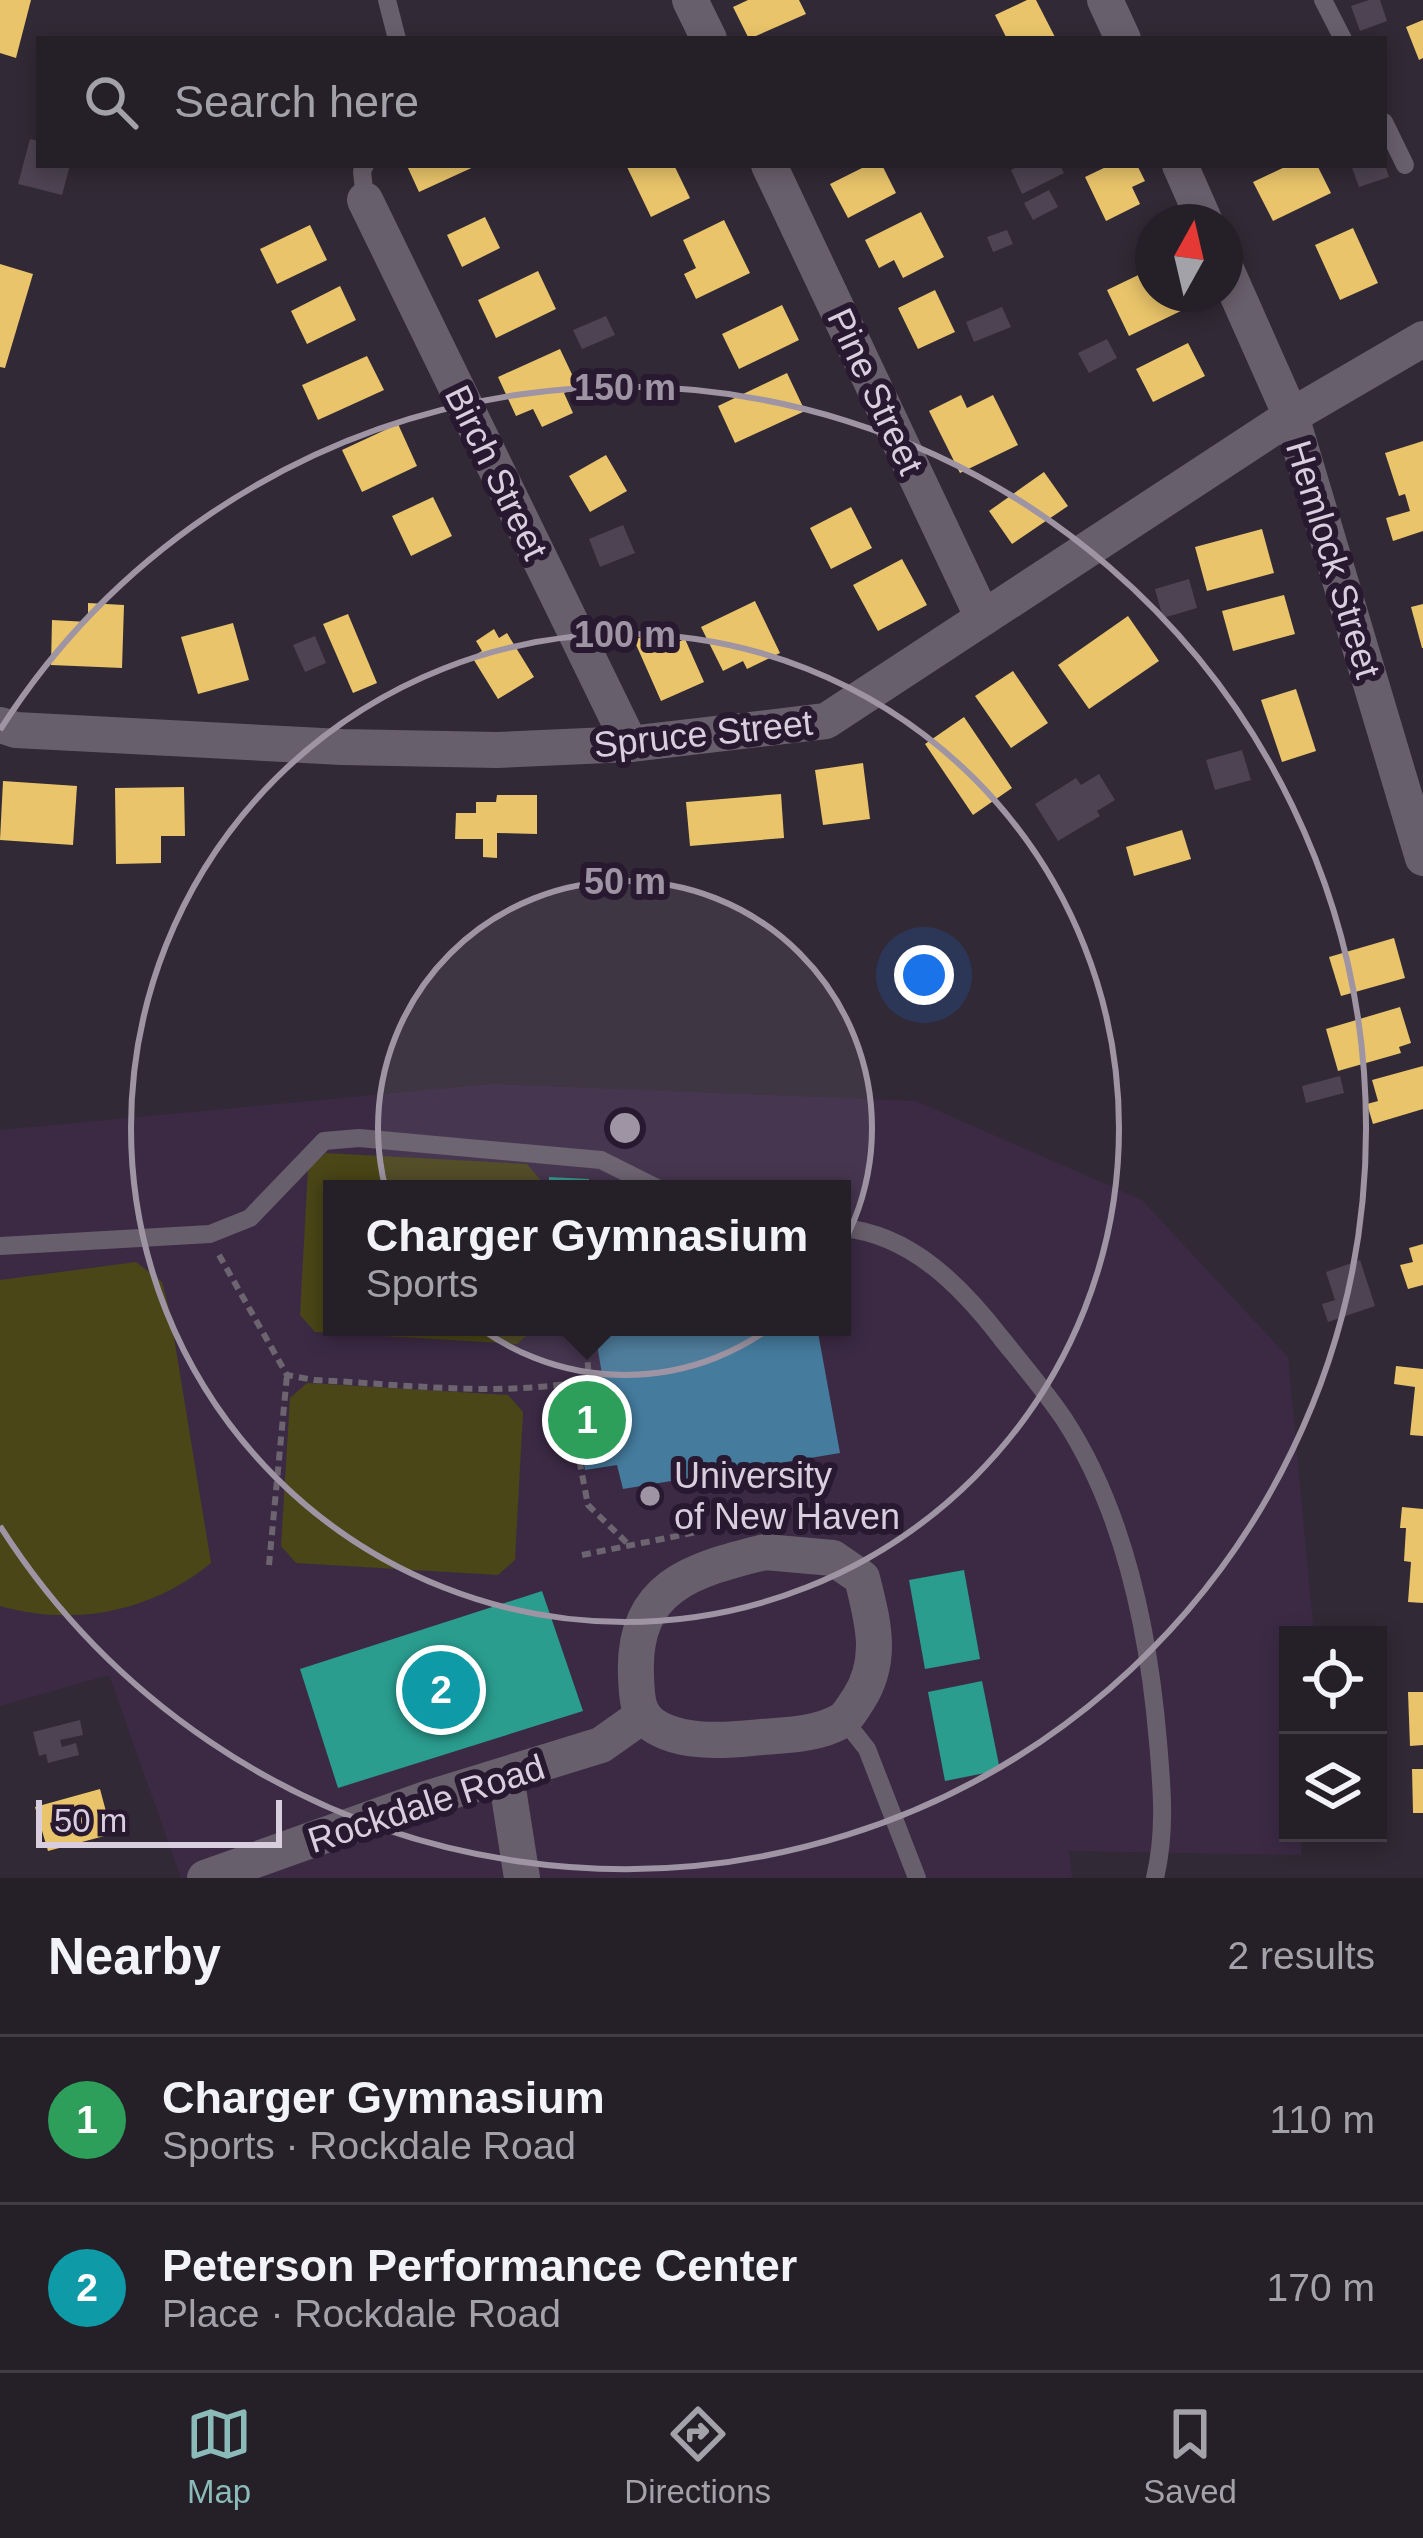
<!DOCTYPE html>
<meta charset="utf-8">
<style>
body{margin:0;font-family:Helvetica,sans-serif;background:#2d2730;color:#f1f3f6}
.controls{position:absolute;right:36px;bottom:36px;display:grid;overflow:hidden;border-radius:0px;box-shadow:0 6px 18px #0003}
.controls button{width:108px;height:108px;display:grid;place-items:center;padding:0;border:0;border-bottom:3px solid #423d45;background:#251f28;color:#f1f3f6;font:60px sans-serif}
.compass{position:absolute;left:1135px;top:204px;width:108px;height:108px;border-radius:50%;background:#251f28;box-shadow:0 6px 18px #0003;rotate:8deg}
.scale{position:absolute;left:36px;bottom:30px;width:246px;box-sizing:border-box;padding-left:12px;border:6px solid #d8cede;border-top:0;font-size:33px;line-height:42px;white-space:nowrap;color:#d8cede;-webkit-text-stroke:9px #291930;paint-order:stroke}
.you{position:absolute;left:924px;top:975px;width:42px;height:42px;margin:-30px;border:9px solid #fff;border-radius:50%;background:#1a73e8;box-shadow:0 0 0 18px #1a73e833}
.badge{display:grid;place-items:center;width:78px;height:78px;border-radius:50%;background:#8bbbb9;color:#fff;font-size:39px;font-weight:700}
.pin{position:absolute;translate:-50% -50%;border:6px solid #fff;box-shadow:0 3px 12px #0006}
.popup{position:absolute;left:323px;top:1180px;width:528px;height:156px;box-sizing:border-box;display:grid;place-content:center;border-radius:0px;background:#251f28;filter:drop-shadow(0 3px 9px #0005);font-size:39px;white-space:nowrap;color:#a3a2a8}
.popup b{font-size:45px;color:#f1f3f6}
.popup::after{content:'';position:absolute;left:50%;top:100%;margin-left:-24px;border:24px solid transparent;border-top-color:#251f28}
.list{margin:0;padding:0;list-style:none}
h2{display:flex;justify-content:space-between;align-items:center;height:156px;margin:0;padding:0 48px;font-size:51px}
h2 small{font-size:39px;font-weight:400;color:#a3a2a8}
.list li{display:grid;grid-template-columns:78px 1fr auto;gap:36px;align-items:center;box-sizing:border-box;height:168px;padding:0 48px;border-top:3px solid #423d45}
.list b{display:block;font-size:45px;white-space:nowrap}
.list p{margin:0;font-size:39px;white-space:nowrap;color:#a3a2a8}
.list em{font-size:39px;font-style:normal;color:#a3a2a8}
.icon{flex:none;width:66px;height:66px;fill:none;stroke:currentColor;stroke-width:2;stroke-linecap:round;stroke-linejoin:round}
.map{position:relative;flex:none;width:1423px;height:1878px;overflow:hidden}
.search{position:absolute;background:#251f28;box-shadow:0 6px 18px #0003;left:36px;right:36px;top:36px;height:132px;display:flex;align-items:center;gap:30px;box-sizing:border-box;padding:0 42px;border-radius:0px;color:#a3a2a8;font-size:45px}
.sheet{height:492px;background:#251f28}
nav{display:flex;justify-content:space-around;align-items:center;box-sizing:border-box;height:168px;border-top:3px solid #423d45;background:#251f28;font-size:33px;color:#a3a2a8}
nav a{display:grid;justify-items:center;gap:6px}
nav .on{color:#8bbbb9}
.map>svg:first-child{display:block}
</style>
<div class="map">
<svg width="1423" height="1878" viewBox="0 0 1423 1878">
<rect width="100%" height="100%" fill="#312935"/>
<path fill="#3c2a45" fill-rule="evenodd" d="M492 1084 916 1101 1142 1200 1288 1357 1314 1635H1288V1833H1302L1301 1855 1069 1851 1072 1878H181L109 1675 0 1706V1130ZM332 1189H842V1327H332Z"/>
<g fill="#4a4617">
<path d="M326 1153 527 1164 542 1182V1189H332V1327L534 1329 517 1344 315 1332 300 1315 308 1168Z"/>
<path d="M136 1262 162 1282 170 1313 211 1563C151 1612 75 1627 0 1606V1280Z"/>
<path d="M307 1383 508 1395 523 1412 515 1560 498 1575 296 1563 281 1546 290 1398Z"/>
</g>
<g fill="#e9c46a">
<path d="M0 0H31L16 58 0 53Z"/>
<path d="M748 0H799L806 14 749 39 733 7Z"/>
<path d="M1027 0H1036L1056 39H1007L995 15Z"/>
<path d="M1423 20V58L1419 60 1406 27Z"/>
<path d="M415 165H478L419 192 408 168Z"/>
<path d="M626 165H674L690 198 651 217Z"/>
<path d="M868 165H882L896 193 848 218 830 184Z"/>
<path d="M1110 165H1137L1145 181 1132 187 1140 204 1106 221 1085 177Z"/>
<path d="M1289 165H1317L1331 193 1273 221 1253 182Z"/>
<path d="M921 212 944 257 903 278 894 260 879 268 865 240Z"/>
<path d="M485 217 500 248 462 267 447 235Z"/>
<path d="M724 220 750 273 696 299 684 274 696 268 683 240Z"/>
<path d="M310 225 327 260 277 284 260 249Z"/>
<path d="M1353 228 1378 283 1340 300 1315 245Z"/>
<path d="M0 264 33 274 5 368 0 367Z"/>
<path d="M1153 268V294H1177L1185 309 1129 336 1107 290Z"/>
<path d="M538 271 556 309 496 338 478 300Z"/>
<path d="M340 286 356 320 307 344 291 311Z"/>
<path d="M935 290 955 332 918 349 898 308Z"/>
<path d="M782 305 799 340 739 369 722 334Z"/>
<path d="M1188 343 1205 376 1153 402 1136 369Z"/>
<path d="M560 349 578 387 564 393 573 413 542 427 533 409 516 416 498 377Z"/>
<path d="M367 356 384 390 318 420 302 385Z"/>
<path d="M787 373 805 411 735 443 718 406Z"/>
<path d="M961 395 967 408 993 395 1018 445 960 473 929 411Z"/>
<path d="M398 424 417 466 362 492 342 450Z"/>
<path d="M1423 441V531L1393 541 1386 518 1410 511 1405 494 1399 496 1385 453Z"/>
<path d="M606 455 627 491 590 512 569 476Z"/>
<path d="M1044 472 1068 506 1012 544 989 511Z"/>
<path d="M433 497 452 536 411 556 392 516Z"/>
<path d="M851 507 872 548 831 569 810 528Z"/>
<path d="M1262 529 1274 573 1207 591 1195 547Z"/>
<path d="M902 559 927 605 878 631 853 585Z"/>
<path d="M1284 595 1295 634 1233 651 1222 611Z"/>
<path d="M755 601 780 653 747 669 743 661 723 671 701 627Z"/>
<path d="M88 603 124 605 122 668 51 665 52 620 88 622Z"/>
<path d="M1423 604V648H1422L1411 607Z"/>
<path d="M348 614 377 683 353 693 323 624Z"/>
<path d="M1128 616 1159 661 1089 709 1058 665Z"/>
<path d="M233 623 249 680 198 694 181 637Z"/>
<path d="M662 628 669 646 685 639 704 682 661 701 634 640Z"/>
<path d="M494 629 499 638 507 633 534 677 498 699 472 657 482 651 476 641Z"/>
<path d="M1013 671 1048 723 1011 748 975 696Z"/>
<path d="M1296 689 1316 751 1282 762 1261 700Z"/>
<path d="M964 717 1012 788 973 815 925 744Z"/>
<path d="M863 763 870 819 823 825 815 770Z"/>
<path d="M3 781 77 786 73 845 0 840Z"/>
<path d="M184 787 185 836H161V863L116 864 115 788Z"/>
<path d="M781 794 784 838 690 846 686 802Z"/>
<path d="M497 795H537V834L497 833V858L483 857V839H455L456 813H476V802H496Z"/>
<path d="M1182 830 1191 859 1134 876 1126 847Z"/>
<path d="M1394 938 1405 978 1341 996 1329 957Z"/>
<path d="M1400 1007 1411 1043 1399 1047 1401 1053 1338 1071 1326 1029Z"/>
<path d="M1423 1066V1109L1373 1124 1367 1104 1378 1101 1372 1080Z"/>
<path d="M1423 1244V1285L1408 1289 1400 1265 1413 1262 1409 1248Z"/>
<path d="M1396 1366 1423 1369V1436L1410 1435 1415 1387 1394 1384Z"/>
<path d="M1402 1507 1423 1509V1603L1408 1602 1411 1562 1404 1561 1406 1528H1400Z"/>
<path d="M1408 1692H1423V1745L1410 1746Z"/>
<path d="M1412 1769H1423V1813H1413Z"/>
<path d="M100 1789 112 1834 48 1851 35 1807Z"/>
</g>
<g fill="#2a9d8f">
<path d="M549 1177 589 1179V1189H549Z"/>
<path d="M964 1570 980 1659 925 1669 909 1580Z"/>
<path d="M542 1591 583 1711 338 1788 300 1669Z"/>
<path d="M982 1681 1000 1770 945 1781 928 1692Z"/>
</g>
<path fill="#457b9d" d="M594 1327H817L840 1453 623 1489 617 1465 585 1470 568 1388 603 1380Z"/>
<g fill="#4d4352">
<path d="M1369 0H1380L1387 21 1360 31 1351 6Z"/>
<path d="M30 139 39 141V165H70L62 195 18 184Z"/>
<path d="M1021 165H1060L1064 173 1022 194 1011 170Z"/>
<path d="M1351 165H1385L1389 177 1359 187Z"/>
<path d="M1049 190 1058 207 1033 220 1024 203Z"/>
<path d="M1007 230 1013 244 993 252 987 237Z"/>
<path d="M1002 307 1011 327 974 342 966 322Z"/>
<path d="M606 316 615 335 582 349 573 330Z"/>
<path d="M1107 339 1117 358 1089 373 1078 353Z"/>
<path d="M623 525 635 553 600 567 589 539Z"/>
<path d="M1189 579 1197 608 1163 618 1155 589Z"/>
<path d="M315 636 326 663 305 672 293 645Z"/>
<path d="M1242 750 1251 780 1215 790 1206 760Z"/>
<path d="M1099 774 1115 800 1097 811 1100 816 1058 841 1035 804 1076 778 1081 785Z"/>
<path d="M1340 1076 1344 1093 1306 1103 1302 1086Z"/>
<path d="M1360 1260 1375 1306 1328 1322 1322 1304 1335 1300 1326 1272Z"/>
<path d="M80 1720 83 1735 60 1740 62 1747 76 1743 79 1755 48 1763 46 1754 39 1756 33 1732Z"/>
</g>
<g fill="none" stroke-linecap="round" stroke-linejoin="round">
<g stroke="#6c6570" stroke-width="6" stroke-dasharray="9 6" stroke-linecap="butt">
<path d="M219 1255 287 1375 314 1380C404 1384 500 1398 589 1380L585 1327"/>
<path d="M565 1387 588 1505 628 1544"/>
<path d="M780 1517 843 1506"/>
<path d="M582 1555 702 1531"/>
<path d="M269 1565 287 1375"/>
</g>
<g stroke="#685f6c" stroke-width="18">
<path d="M387 0 397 39"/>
<path d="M1323 0 1343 39"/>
<path d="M1384 122 1405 165"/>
<path d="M365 200 362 171 365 165"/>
<path d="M842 1228C911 1234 962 1287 1002 1339 1023 1365 1045 1391 1064 1419 1124 1511 1149 1634 1158 1742 1162 1788 1166 1832 1155 1878"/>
<path d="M0 1246 210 1234 250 1218 324 1141 359 1138 601 1160 659 1189"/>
<path d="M844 1720 867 1749 917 1878"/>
</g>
<g stroke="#685f6c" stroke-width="36">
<path d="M690 0 709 39"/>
<path d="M1105 0 1123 39"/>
<path d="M769 165 983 618"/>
<path d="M1180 165 1205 222"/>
<path d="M365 200 630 744"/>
<path d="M1225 267 1291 416 1423 858"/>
<path d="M0 725 16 730 342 747 497 750 630 744 826 721 1291 416 1423 339"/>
<path d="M765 1552 833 1558 862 1578C873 1622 884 1660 858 1700 853 1707 848 1717 841 1721 815 1736 780 1735 751 1738 721 1741 679 1743 653 1725 636 1713 637 1695 636 1676 632 1586 692 1570 765 1552Z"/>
<path d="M506 1776 522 1878"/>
<path d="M205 1878 426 1799 601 1745 642 1716"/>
</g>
</g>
<circle cx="625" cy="1128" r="247" fill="#9e94a3" fill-opacity=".12"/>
<g fill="none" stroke="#9e94a3" stroke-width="6">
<circle cx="625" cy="1128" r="247"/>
<circle cx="625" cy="1128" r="494"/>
<path d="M0 730A741 741 0 1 1 0 1526"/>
</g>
<circle fill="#9e94a3" stroke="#291930" stroke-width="4.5" cx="650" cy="1496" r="12"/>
<g text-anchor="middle" stroke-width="12" stroke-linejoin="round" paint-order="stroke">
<g font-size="36" fill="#d8cede" stroke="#291930">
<text transform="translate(876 391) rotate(65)" y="13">Pine Street</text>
<text transform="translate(497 472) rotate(64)" y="13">Birch Street</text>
<text transform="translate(1334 559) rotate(73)" y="13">Hemlock Street</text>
<text transform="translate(703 733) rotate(-6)" y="13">Spruce Street</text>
<text transform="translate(426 1803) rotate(-18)" y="13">Rockdale Road</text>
</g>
<g font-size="36" fill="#d8cede" stroke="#291930" text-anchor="start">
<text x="674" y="1488">University<tspan x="674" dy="41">of New Haven</tspan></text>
</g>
</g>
<circle cx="625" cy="1128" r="18" fill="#9e94a3" stroke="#291930" stroke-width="6"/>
<g font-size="36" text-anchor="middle" font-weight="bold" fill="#9e94a3" stroke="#291930" stroke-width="12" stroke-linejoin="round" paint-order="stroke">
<text x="625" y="400">150 m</text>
<text x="625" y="647">100 m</text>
<text x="625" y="894">50 m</text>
</g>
</svg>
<div class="controls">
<button><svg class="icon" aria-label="locate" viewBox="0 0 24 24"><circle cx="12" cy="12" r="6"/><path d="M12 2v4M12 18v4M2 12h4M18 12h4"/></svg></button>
<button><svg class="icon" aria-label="layers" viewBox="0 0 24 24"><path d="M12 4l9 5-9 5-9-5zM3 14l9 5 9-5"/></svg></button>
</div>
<svg class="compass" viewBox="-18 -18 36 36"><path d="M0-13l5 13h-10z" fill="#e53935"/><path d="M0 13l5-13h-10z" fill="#a3a2a8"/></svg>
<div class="scale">50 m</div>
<div class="you"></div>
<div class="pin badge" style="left:587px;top:1420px;background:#2e9e5b">1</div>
<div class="popup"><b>Charger Gymnasium</b>Sports</div>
<div class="pin badge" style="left:441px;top:1690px;background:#0f9aa8">2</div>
<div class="search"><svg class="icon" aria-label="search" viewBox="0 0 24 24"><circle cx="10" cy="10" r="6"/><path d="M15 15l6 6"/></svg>Search here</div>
</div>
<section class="sheet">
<h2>Nearby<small>2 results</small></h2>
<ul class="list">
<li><span class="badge" style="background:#2e9e5b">1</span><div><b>Charger Gymnasium</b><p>Sports · Rockdale Road</p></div><em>110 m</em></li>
<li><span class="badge" style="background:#0f9aa8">2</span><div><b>Peterson Performance Center</b><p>Place · Rockdale Road</p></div><em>170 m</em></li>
</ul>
</section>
<nav>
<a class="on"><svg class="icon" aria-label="map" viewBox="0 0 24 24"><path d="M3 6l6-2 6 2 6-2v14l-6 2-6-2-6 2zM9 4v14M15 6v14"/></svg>Map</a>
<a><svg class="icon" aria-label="directions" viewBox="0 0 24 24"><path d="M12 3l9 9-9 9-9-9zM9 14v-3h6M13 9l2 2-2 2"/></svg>Directions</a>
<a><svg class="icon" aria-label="saved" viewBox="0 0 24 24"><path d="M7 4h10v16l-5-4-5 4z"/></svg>Saved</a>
</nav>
